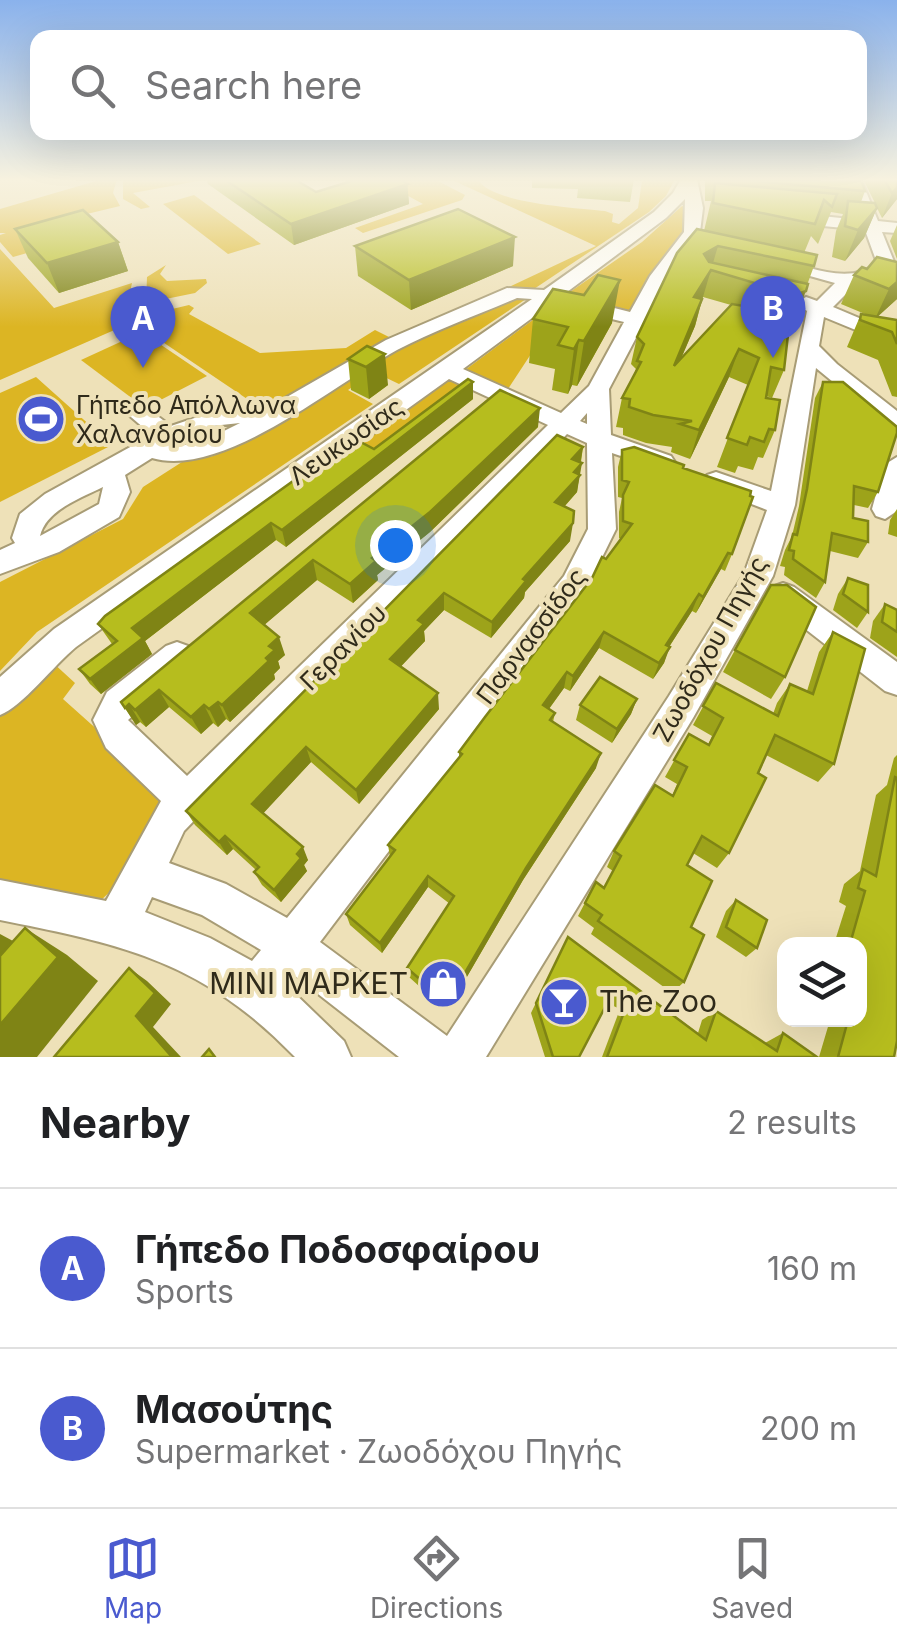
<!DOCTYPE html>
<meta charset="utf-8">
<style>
body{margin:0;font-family:Inter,sans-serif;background:#f6f6f6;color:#202124}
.controls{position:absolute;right:30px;bottom:30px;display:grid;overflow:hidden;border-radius:20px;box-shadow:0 10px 40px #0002}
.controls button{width:90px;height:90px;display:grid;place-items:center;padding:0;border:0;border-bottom:2px solid #e0e0e0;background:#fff;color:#202124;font:50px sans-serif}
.you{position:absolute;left:395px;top:545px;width:35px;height:35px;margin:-25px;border:8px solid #fff;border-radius:50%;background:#1a73e8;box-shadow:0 0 0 15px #1a73e833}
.badge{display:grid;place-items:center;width:65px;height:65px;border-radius:50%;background:#4a5acf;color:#fff;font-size:32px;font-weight:700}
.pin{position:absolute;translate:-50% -82px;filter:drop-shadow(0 2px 5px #0008)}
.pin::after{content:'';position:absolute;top:52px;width:35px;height:30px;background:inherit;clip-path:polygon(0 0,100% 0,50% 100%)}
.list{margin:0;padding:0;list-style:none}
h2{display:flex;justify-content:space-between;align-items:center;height:130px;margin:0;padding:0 40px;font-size:42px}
h2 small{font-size:32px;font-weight:400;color:#757577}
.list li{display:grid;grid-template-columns:65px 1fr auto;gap:30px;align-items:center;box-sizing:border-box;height:160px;padding:0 40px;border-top:2px solid #e0e0e0}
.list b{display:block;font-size:38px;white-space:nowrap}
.list p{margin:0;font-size:32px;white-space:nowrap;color:#757577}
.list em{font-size:32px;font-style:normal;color:#757577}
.icon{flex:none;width:55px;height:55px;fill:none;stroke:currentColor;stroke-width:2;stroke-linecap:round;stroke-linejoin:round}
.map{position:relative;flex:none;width:897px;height:1057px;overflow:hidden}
.search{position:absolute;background:#fff;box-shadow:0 10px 40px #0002;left:30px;right:30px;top:30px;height:110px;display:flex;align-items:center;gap:25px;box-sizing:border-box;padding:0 35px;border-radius:20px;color:#757577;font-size:38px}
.sheet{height:450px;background:#fff}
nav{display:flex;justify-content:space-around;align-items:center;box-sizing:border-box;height:140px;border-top:2px solid #e0e0e0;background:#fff;font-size:28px;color:#757577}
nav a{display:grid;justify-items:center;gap:5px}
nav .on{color:#4a5acf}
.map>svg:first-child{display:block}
</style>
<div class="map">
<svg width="897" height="1057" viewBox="0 0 897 1057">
<rect width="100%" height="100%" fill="#eee1b8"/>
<g fill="#dcb523">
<path d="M103 179H117L113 193 120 206 66 219 80 238 13 257 0 242V235L6 233H0V209Z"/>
<path d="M123 179H209L133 193 150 207 141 209 123 199Z"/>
<path d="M377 179H434L465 195 462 200 363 233 355 228 423 204Z"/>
<path d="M450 179H478C488 203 578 208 605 211L613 214 612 222 619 224 638 208 642 181 675 179 666 196 649 212 534 289 509 287 596 246Z"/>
<path d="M194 195 261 244 228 254 163 204Z"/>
<path d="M682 206 689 209 683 236 662 259 631 314 567 294 642 242Z"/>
<path d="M0 249 54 308 132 283 127 306 135 321 0 380Z"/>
<path d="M166 265 160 274 167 281 206 279 207 283 195 293 146 303 147 277Z"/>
<path d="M513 295 529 297 399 384 374 372 348 390 373 404 37 632 0 671V582L123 519 143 487 182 462 213 456 398 348Z"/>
<path d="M189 305 194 308 189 314 260 353 346 348 375 330 391 338 268 413 136 324 147 319V315Z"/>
<path d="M553 305 548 328 508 389 465 370Z"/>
<path d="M142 332 207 376 145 408 81 360Z"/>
<path d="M36 377 112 445 0 502V393Z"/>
<path d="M449 379 471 387 376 459 353 449Z"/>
<path d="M51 661 75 683 63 699 167 792 115 887 99 902 0 888V713Z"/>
</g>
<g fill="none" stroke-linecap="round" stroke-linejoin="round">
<g stroke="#a89c75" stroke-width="4">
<g id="minor">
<path d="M681 179H697L703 208 700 232 668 277 609 389 611 435 671 456 675 462 662 470 612 453 616 529 585 592 320 942 447 1036 669 696 744 574 767 510 707 487 703 481 707 475 716 472 771 491 807 311 796 303 806 297 817 301 835 283 767 264 776 259C808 266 849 286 877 263L865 230 791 223 783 218 791 213 861 220 847 179H861L878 221 897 223V233L882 232 895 264 880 279 855 285 833 307 897 334V347L824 317 819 346 837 364 897 411V430L889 428 816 368 795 505 773 576 693 718 486 1057H399L295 976 287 986 344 1041 351 1057H295C203 962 126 945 0 920V880L106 901 161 801 106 748 93 720 107 692 166 646 177 642 188 646 193 656 188 666 128 720 187 776 548 425 449 379 76 647C54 665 22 707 0 715V677L54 629 532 299 517 298C477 315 435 330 397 350 335 384 222 479 152 458L125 475 130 492 119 517 59 552 0 574V550L15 543 12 538 20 514 45 494 152 435 124 411 128 406H144L171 426 224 408 259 413 386 340 507 288 544 290 654 212 673 193ZM685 199 684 232 650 276 630 312 563 295 666 218ZM551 304 624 322 589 386 561 413 463 369ZM587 413V424L580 421ZM240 423 198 444 171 446 212 426ZM567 434 587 443 588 529 564 576 287 918 226 884 169 863 184 831ZM103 487 99 504 40 536C46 510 81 498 103 487ZM152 897 202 915 261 950 252 961 210 938 145 912Z"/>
<path d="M897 457V511L885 519 876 516 872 509 884 465Z"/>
<path d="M783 583 794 587 897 662V695L885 691 772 603 768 595 772 587Z"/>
</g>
</g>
<use href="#minor" fill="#fff" fill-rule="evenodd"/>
</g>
<g fill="#9da31a" fill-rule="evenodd">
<path d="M206 179H294L316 192 407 183 409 204 294 245 208 184Z"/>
<path d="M532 179H634L630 202 577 198 578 189 532 188Z"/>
<path d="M705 179H861L865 191 861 202 875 203 863 179H897V199L882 218 877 208 864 238 845 261 832 257 836 231 843 214 831 212 818 244 811 236 804 253 814 266 795 318 784 322 777 319 776 323 784 370 772 398 766 396 775 430 763 458 758 457 753 470 738 466 735 473 717 467 748 385 729 377 690 459 671 452 672 447 646 443 623 435V428L616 427 622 398 634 375 636 369 631 364 637 337 704 231 711 201H705ZM703 297 731 305 681 358 695 326Z"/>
<path d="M897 225V259L890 241Z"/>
<path d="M15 229 118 242 128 271 59 293 28 258Z"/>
<path d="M355 246 513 266 411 310 358 276Z"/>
<path d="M897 262V299L877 317 897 320V397L892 396 878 360 847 347 861 314H865L841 304 854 275 867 269Z"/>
<path d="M584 295 612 323 577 386 572 385 568 394 552 390 555 369 529 363 533 319Z"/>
<path d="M367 346 388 385 369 399 351 390 348 359Z"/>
<path d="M473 382V399L286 547 276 540 145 641 152 654 101 694 90 684 79 669 112 644 98 624 374 449Z"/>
<path d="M823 382 878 492 868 508 854 505 853 518 868 542 858 558 830 551 825 582 816 598 784 575 785 567 780 566 785 550 792 536 799 506 815 398Z"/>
<path d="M500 390 538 427 430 532 377 575 378 580 353 603 317 580 264 625 285 655 278 661 280 668 274 674 275 679 230 722 226 719 218 727 213 723 201 734 169 707 146 727 140 722 136 725 121 702Z"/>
<path d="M583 447 577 492 565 506 570 541 525 592 524 598 491 638 444 610 424 631 425 641 401 666 439 709 359 804 311 762 263 813 308 860 304 865 307 871 281 902 262 885 254 872 256 870 233 849 227 855 195 825 186 811Z"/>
<path d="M622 450 683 469 732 554 725 571 721 569 696 613 692 611 669 647 664 663 653 679 599 648 570 691 564 688 549 709 555 713 553 722 596 768 523 880 461 987 430 996 409 977 407 968 450 904 428 887 382 953 350 925 346 914 390 857 388 845 459 758V752L621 539 619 538V512L622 498 618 497V467Z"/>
<path d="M897 509V537L888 534 890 520Z"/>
<path d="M848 578 868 612 857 628 833 610 838 594Z"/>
<path d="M885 604 897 610V657L870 638 873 621Z"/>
<path d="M833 632 834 764 818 782 766 755 729 853 717 868 693 853 687 865 691 927 684 982 672 993 591 934 594 928 578 916 596 882 604 888 613 871 607 867 614 851 672 796 677 784 665 777 689 734 708 745 712 736 693 725 716 683 773 714 777 703 790 684 807 691 819 652Z"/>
<path d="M735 650 785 677 771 699 723 672Z"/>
<path d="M637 699 631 714 612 743 576 720 580 705Z"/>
<path d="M897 755V1041L894 1057H819L830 1020H860V944H834L846 906 839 902 844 884 860 871 876 795 887 785 894 758Z"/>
<path d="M736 900 757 948 746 957 716 937 726 911Z"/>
<path d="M568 937 698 1033 702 1020 716 1011 765 1043 783 1033 817 1057H602L620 1009 607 1003 579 1057H545L531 1013Z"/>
</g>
<g fill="#7f8415">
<path d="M407 180 409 204 294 245 291 224Z"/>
<path d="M897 188V199L882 218 892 193Z"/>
<path d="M877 208 864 238 845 261 858 230Z"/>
<path d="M515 237 513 266 411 310 409 280Z"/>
<path d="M118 242 128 271 59 293 47 263Z"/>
<path d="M718 246 703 297 687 324 704 254Z"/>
<path d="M620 280 612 323 577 386 584 341Z"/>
<path d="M897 282V299L875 319 889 289Z"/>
<path d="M806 291 795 318 784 322 795 295Z"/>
<path d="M702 299 695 326 666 394 674 366Z"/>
<path d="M579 340 572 385 568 394 574 349Z"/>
<path d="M739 349 729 377 690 459 699 430Z"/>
<path d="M385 354 388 385 369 399 366 367Z"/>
<path d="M473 382V399L286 547 282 530Z"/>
<path d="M540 408 538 427 430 532 377 575 378 580 353 603 350 584 372 558Z"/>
<path d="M583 447 580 465 572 459Z"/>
<path d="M582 463 577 492 553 519 555 502 574 472Z"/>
<path d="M271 523 276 540 145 641 152 654 101 694 90 679 132 628Z"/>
<path d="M573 523 570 541 525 592 524 598 491 638 492 622 523 579Z"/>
<path d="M728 553 721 569 696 613 703 597Z"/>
<path d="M313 560 317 580 256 632 250 613Z"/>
<path d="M444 593V610L424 631 425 641 392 676 390 659 418 620Z"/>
<path d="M699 594 692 611 660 661 666 645Z"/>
<path d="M604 632 599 648 570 691 573 676Z"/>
<path d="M279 637 285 655 278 661 280 668 274 674 275 679 230 722 222 705 266 658 269 646Z"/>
<path d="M670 647 664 663 653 679 659 663Z"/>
<path d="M567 672 564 688 540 721 543 705Z"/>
<path d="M159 690 169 707 146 727 135 710Z"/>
<path d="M438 693 439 709 359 804 356 790Z"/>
<path d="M637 699 631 714 612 743 617 729Z"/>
<path d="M218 702 226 719 218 727 209 709Z"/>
<path d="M129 704 140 722 136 725 125 708Z"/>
<path d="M204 705 213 723 201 734 191 717Z"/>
<path d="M306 747 311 762 259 818 252 804Z"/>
<path d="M601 753 596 768 523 880 461 987 430 996V988L526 868Z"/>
<path d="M225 836 233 849 227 855 219 842Z"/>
<path d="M303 847 308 860 304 865 307 871 281 902 274 890Z"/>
<path d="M428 876V887L382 953 380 943Z"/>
<path d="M25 928 67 955 98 981 37 1057H0V1025Z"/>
<path d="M0 934 13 941 0 970Z"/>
<path d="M129 968 147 981 171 1004 153 1027 181 1057H172L136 1016Z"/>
</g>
<g fill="#b6bd1e" stroke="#7f8415" stroke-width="2.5">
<path d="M224 179H294L316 192 358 179H404L407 180 403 181 408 184 291 224Z"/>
<path d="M732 179H861L865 191Z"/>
<path d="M884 179H897V188L892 193Z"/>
<path d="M715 183 837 194 832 207 824 200 815 224 713 203Z"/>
<path d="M848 201 875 203 877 208 858 230 845 226Z"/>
<path d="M458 209 515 237 409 280 355 246Z"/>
<path d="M83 210 118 242 47 263 15 229Z"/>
<path d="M697 229 817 255 814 266 718 246 704 254 709 262 808 284 806 291 795 295 711 270 694 297 702 299 674 366 732 304 780 312 771 323 789 326 784 370 771 367 766 398 780 400 775 430 769 429 764 442 750 437 747 445 727 438 759 358 739 349 699 430 680 424 692 421 653 415 629 407 630 399 622 398 641 362 637 361 644 344 637 337 677 253Z"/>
<path d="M877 257 897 262V282L889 289 854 275 862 267 867 269Z"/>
<path d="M598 275 620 280 584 341 579 340 574 349 558 345 568 327 533 319 553 289 584 295Z"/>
<path d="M861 314 897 320V344L892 332 860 320Z"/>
<path d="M367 346 385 354 366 367 348 359Z"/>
<path d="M468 379 473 382 282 530 271 523 132 628 143 638 90 679 79 669 117 641 98 624 105 616 353 438 374 449Z"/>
<path d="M823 382H843L897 427V433L878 492 854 486 853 518 868 521V542L832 533 825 582 793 559 794 551 789 550 793 534 797 535 807 489Z"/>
<path d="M500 390 540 408 430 512 372 558 376 561 350 584 313 560 250 613 279 637 269 646 275 650 266 658 269 661 222 705 218 702 209 709 204 705 191 717 159 690 135 710 129 704 125 708 121 702Z"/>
<path d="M557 435 583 447 572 459 582 463 574 472 580 475 555 502 574 511 573 523 523 579 526 581 492 622 444 593 418 620 424 624 390 659 438 693 356 790 306 747 252 804 303 847 297 854 301 858 274 890 254 872 259 867 225 836 219 842 186 811Z"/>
<path d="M634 447 684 465 683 468 751 491 750 496 753 497 732 554 728 553 703 597 699 594 666 645 670 647 659 663 604 632 573 676 567 672 543 705 555 713 550 720 601 753 526 868 462 978 430 988 407 968 454 896 428 876 380 943 346 914 395 850 388 845 462 754 459 752 485 717 592 578 602 557 606 559 632 524 623 521V495L629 482 622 480V450Z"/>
<path d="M848 578 868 585V612L843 594Z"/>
<path d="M771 585H787L816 607 785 677 735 650Z"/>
<path d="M885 604 897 610V632L882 622Z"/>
<path d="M833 632 865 649 834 764 775 735 758 773 766 778 729 853 702 836 687 865 712 881 691 927 704 935 684 982 598 921 602 915 585 903 596 882 604 888 621 856 614 851 655 785 673 796 687 767 674 760 689 734 709 745 723 718 703 706 716 683 778 716 790 684 813 694Z"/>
<path d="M600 677 637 699 617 729 580 705Z"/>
<path d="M895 777 897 778V1041L894 1057H838L848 1020H860V944H850L865 891 858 888 863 869 876 876Z"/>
<path d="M736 900 767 920 757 948 726 927Z"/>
<path d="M25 928 58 957 0 1025V956Z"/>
<path d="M568 937 706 1040 716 1011 777 1051 783 1033 817 1057H607L629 999 613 992 579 1057H553L536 1003Z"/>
<path d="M129 968 155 993 136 1016 172 1057H54Z"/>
<path d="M209 1049 215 1057H202Z"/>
</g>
<linearGradient id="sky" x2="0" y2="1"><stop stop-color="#8ab2ec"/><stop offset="0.55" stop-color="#f7f2df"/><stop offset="1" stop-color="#f7f2df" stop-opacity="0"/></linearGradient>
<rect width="897" height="327" fill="url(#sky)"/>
<defs>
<g id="stadium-disc" transform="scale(2.5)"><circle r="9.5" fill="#4a5acf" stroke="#eee1b8"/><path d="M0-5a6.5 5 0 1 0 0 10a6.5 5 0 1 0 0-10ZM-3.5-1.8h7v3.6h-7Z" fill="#fff"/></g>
<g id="shop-disc" transform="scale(2.5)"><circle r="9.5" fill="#4a5acf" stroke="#eee1b8"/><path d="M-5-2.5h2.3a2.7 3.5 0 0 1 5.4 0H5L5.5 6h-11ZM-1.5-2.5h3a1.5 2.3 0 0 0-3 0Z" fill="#fff"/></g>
<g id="bar-disc" transform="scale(2.5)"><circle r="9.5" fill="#4a5acf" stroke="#eee1b8"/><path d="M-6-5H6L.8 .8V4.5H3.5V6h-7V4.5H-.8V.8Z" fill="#fff"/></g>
</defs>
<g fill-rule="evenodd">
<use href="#stadium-disc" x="41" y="419"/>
<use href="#shop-disc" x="443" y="984"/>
<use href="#bar-disc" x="564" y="1002"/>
</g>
<g text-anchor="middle" stroke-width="8" stroke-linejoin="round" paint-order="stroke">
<g font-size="25" fill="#2f2a1a" stroke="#eee1b8" text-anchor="start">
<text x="76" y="414">Γήπεδο Απόλλωνα<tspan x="76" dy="29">Χαλανδρίου</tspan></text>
</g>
<g font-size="25" fill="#2f2a1a" stroke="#eee1b8">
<text transform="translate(346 441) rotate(-35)" y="9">Λευκωσίας</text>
<text transform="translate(531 636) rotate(-53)" y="9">Παρνασσίδος</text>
<text transform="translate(343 647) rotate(-45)" y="9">Γερανίου</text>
<text transform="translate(710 649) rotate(-61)" y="9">Ζωοδόχου Πηγής</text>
</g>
<g font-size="30" fill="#2f2a1a" stroke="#eee1b8" text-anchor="end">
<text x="408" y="994">ΜΙΝΙ ΜΑΡΚΕΤ</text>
<text x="599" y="1012" text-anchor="start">The Zoo</text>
</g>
</g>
</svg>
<div class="controls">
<button><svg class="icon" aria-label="layers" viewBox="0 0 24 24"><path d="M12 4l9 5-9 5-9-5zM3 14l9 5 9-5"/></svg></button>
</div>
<div class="you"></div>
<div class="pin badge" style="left:143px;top:368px">A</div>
<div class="pin badge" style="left:773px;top:358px">B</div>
<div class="search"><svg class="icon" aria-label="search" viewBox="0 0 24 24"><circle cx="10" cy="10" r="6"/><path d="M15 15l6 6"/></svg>Search here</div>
</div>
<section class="sheet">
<h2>Nearby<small>2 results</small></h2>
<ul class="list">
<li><span class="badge">A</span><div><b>Γήπεδο Ποδοσφαίρου</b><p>Sports</p></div><em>160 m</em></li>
<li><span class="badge">B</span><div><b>Μασούτης</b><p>Supermarket · Ζωοδόχου Πηγής</p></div><em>200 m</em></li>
</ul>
</section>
<nav>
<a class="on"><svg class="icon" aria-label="map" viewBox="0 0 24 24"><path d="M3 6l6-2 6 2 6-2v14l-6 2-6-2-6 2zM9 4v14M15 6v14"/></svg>Map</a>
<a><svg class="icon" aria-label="directions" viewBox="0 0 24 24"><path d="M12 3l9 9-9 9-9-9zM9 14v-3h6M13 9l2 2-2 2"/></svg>Directions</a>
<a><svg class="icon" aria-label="saved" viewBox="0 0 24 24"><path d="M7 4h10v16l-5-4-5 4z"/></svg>Saved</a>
</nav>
